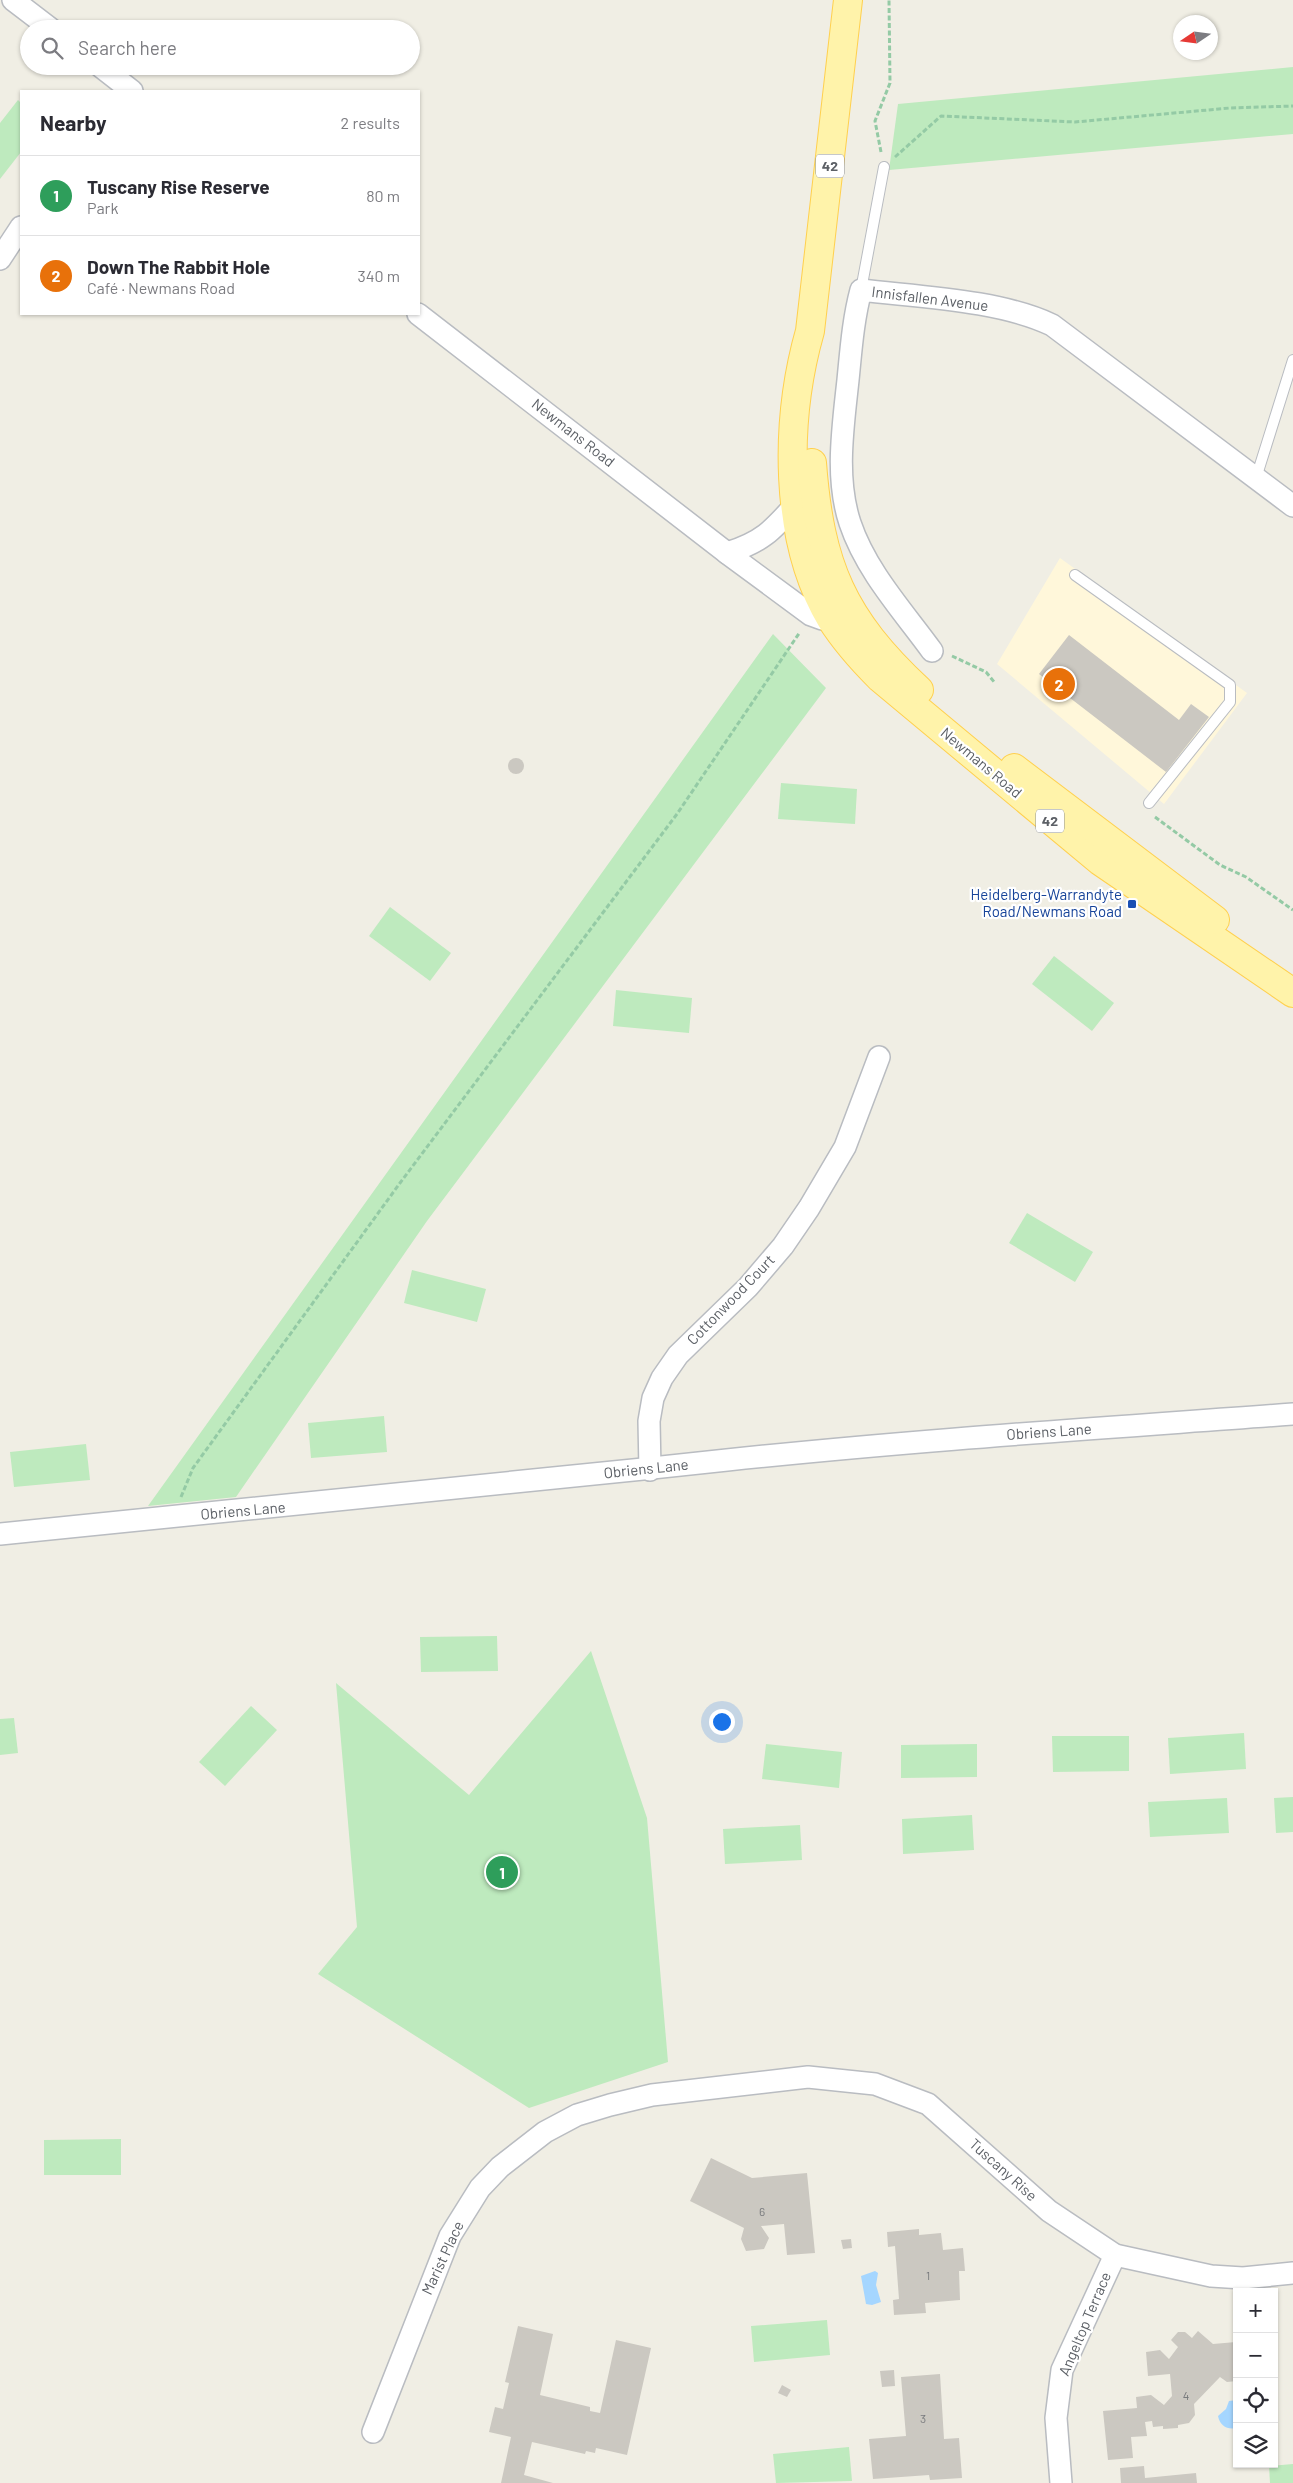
<!DOCTYPE html>
<meta charset="utf-8">
<style>
body{margin:0;font-family:Barlow,sans-serif;background:#f7f7f7;color:#2b2b33}
.controls{position:absolute;right:15px;bottom:15px;display:grid;overflow:hidden;border-radius:0px;box-shadow:0 1px 4px #0004}
.controls button{width:45px;height:45px;display:grid;place-items:center;padding:0;border:0;border-bottom:1px solid #e1e1e2;background:#fff;color:#2b2b33;font:25px sans-serif}
.compass{position:absolute;left:1173px;top:15px;width:45px;height:45px;border-radius:50%;background:#fff;box-shadow:0 1px 4px #0004;rotate:257deg}
.you{position:absolute;left:721px;top:1721px;width:18px;height:18px;margin:-12px;border:4px solid #fff;border-radius:50%;background:#1a73e8;box-shadow:0 0 0 8px #1a73e833}
.badge{display:grid;place-items:center;width:32px;height:32px;border-radius:50%;background:#fc331e;color:#fff;font-size:16px;font-weight:700}
.pin{position:absolute;translate:-50% -50%;border:2px solid #fff;box-shadow:0 1px 5px #0006}
.list{margin:0;padding:0;list-style:none}
h2{display:flex;justify-content:space-between;align-items:center;height:65px;margin:0;padding:0 20px;font-size:21px}
h2 small{font-size:16px;font-weight:400;color:#7c7c81}
.list li{display:grid;grid-template-columns:32px 1fr auto;gap:15px;align-items:center;box-sizing:border-box;height:80px;padding:0 20px;border-top:1px solid #e1e1e2}
.list b{display:block;font-size:19px;white-space:nowrap}
.list p{margin:0;font-size:16px;white-space:nowrap;color:#7c7c81}
.list em{font-size:16px;font-style:normal;color:#7c7c81}
.icon{flex:none;width:28px;height:28px;fill:none;stroke:currentColor;stroke-width:2;stroke-linecap:round;stroke-linejoin:round}
.map{position:relative;flex:none;width:1293px;height:2483px;overflow:hidden}
.search{position:absolute;background:#fff;box-shadow:0 1px 4px #0004;left:20px;top:20px;width:400px;height:55px;display:flex;align-items:center;gap:12px;box-sizing:border-box;padding:0 18px;border-radius:28px;color:#7c7c81;font-size:19px}
.panel{position:absolute;background:#fff;box-shadow:0 1px 4px #0004;left:20px;top:90px;width:400px;height:225px;border-radius:0px}
.map>svg:first-child{display:block}
</style>
<div class="map">
<svg width="1293" height="2483" viewBox="0 0 1293 2483">
<rect width="100%" height="100%" fill="#f0eee4"/>
<path fill="#fff7da" d="M1060 558 1247 693 1164 804 997 664Z"/>
<g fill="#beeabe">
<path d="M1293 67V134L889 170 898 104Z"/>
<path d="M18 100 21 103V152L0 179V123Z"/>
<path d="M773 634 826 688 427 1221 236 1497 148 1506Z"/>
<path d="M781 783 857 789 855 824 778 819Z"/>
<path d="M390 907 451 953 430 981 369 936Z"/>
<path d="M1054 956 1114 1003 1092 1031 1032 984Z"/>
<path d="M616 990 692 998 689 1033 613 1026Z"/>
<path d="M1027 1213 1093 1252 1075 1282 1009 1243Z"/>
<path d="M412 1270 486 1289 477 1322 404 1303Z"/>
<path d="M384 1416 387 1452 311 1458 308 1423Z"/>
<path d="M86 1444 90 1480 14 1487 10 1452Z"/>
<path d="M497 1636 498 1671 421 1672 420 1637Z"/>
<path d="M591 1651 647 1818 668 2062 529 2108 318 1974 357 1927 336 1683 469 1795Z"/>
<path d="M251 1706 277 1730 225 1786 199 1762Z"/>
<path d="M14 1718 18 1753 0 1755V1719Z"/>
<path d="M1244 1733 1246 1769 1170 1774 1168 1738Z"/>
<path d="M1052 1736H1129V1771L1053 1772Z"/>
<path d="M766 1744 842 1752 839 1788 762 1779Z"/>
<path d="M977 1744V1777L901 1778V1745Z"/>
<path d="M1293 1797V1832L1276 1833 1274 1798Z"/>
<path d="M1227 1798 1229 1833 1150 1837 1148 1802Z"/>
<path d="M972 1815 974 1850 903 1854 902 1819Z"/>
<path d="M800 1825 802 1860 725 1864 723 1829Z"/>
<path d="M121 2139V2175H44V2140Z"/>
<path d="M827 2320 830 2355 754 2362 751 2326Z"/>
<path d="M849 2447 852 2481 776 2483 773 2454Z"/>
<path d="M1293 2464V2483H1270L1269 2466Z"/>
</g>
<g fill="#a5d6ff">
<path d="M875 2271 878 2273 876 2285 881 2302 872 2305 866 2304 861 2276Z"/>
<path d="M1237 2400V2428C1227 2430 1220 2426 1218 2416L1226 2409 1229 2401Z"/>
</g>
<g fill="#cbc8c1">
<path d="M1069 635 1179 720 1191 704 1209 717 1166 772 1039 674Z"/>
<circle cx="516" cy="766" r="8"/>
<path d="M711 2158 752 2178 807 2173 815 2253 787 2255 784 2224 761 2226 769 2238 764 2249 746 2251 741 2239 744 2228 690 2201Z"/>
<path d="M919 2229V2235L941 2233 943 2250 963 2248 965 2271H959L960 2300 925 2303 926 2313 894 2315 893 2300 899 2299 895 2246 888 2247 887 2232Z"/>
<path d="M851 2239 852 2248 843 2249 841 2240Z"/>
<path d="M518 2326 553 2334 540 2395 590 2407V2411L600 2413 616 2340 651 2348 627 2455 596 2448 595 2453 586 2451 585 2454 532 2442 524 2475 553 2483H501L511 2437 489 2432 495 2407 503 2409 509 2383 505 2382Z"/>
<path d="M1198 2331 1213 2344 1236 2342 1237 2381 1227 2382 1220 2377 1194 2404 1195 2415 1189 2423 1178 2425V2428L1163 2429V2426L1153 2427 1152 2421 1145 2422 1147 2436 1131 2437 1133 2458 1108 2460 1103 2411 1137 2408 1136 2397 1151 2395 1164 2405 1172 2396 1170 2374 1148 2376 1146 2352 1160 2350 1169 2359 1178 2347 1171 2340 1178 2332H1185L1192 2338Z"/>
<path d="M894 2370 895 2386 882 2387 880 2371Z"/>
<path d="M940 2374 944 2439 959 2438 962 2478 930 2480 929 2475 873 2479 869 2439 906 2436 901 2377Z"/>
<path d="M782 2385 791 2390 787 2397 778 2393Z"/>
<path d="M1144 2466 1145 2478 1196 2473 1197 2483H1121L1120 2468Z"/>
</g>
<g fill="none" stroke-linecap="round" stroke-linejoin="round">
<g stroke="#b9bcc1" stroke-width="12">
<g id="service">
<path d="M861 290 884 167"/>
<path d="M1256 478 1293 360"/>
<path d="M1075 575 1230 685V702L1149 803"/>
</g>
</g>
<g stroke="#b9bcc1" stroke-width="24">
<g id="minor">
<path d="M13 0 51 29"/>
<path d="M100 66 132 91"/>
<path d="M0 259 21 227"/>
<path d="M418 314 727 553 811 615 822 619 842 618"/>
<path d="M727 553C762 542 772 531 796 504"/>
<path d="M932 651C903 611 866 571 850 523 835 478 843 427 848 380 851 350 853 320 861 290 919 297 1000 300 1052 325L1293 506"/>
<path d="M650 1470 649 1421 653 1398 662 1378 678 1355 748 1287 783 1246 809 1208 845 1147 879 1057"/>
<path d="M0 1534C243 1511 485 1486 727 1460 915 1440 1104 1428 1293 1414"/>
<path d="M373 2432 450 2236 480 2188 500 2167 545 2132 577 2115 610 2105 652 2095 808 2077 875 2084 928 2104 1049 2211 1115 2255 1211 2276 1243 2278 1293 2273"/>
<path d="M1061 2483 1056 2418 1062 2370 1115 2255"/>
</g>
</g>
<g stroke="#ffd04e" stroke-width="30">
<g id="primary">
<path d="M848 0 810 331C785 419 783 539 831 619 845 641 862 660 880 678L1100 861 1293 993"/>
<path d="M812 463C820 566 842 618 919 690"/>
<path d="M1014 768 1215 920"/>
</g>
</g>
<g stroke="#94caa5" stroke-width="3" stroke-dasharray="5 2.5" stroke-linecap="butt">
<path d="M881 152 875 121 890 83 889 0"/>
<path d="M895 157 941 116 1075 122 1230 108 1293 106"/>
<path d="M952 656 986 672 995 683"/>
<path d="M1155 817 1220 865 1246 877 1293 910"/>
<path d="M181 1497 193 1468 400 1183 677 814 800 632"/>
</g>
<use href="#service" stroke="#fff" stroke-width="10"/>
<use href="#minor" stroke="#fff" stroke-width="21"/>
<use href="#primary" stroke="#fff3aa" stroke-width="28"/>
</g>
<rect fill="#1a4fb4" stroke="#fff" stroke-width="2" x="1127" y="899" width="10" height="10" rx="2.5"/>
<g text-anchor="middle" stroke-width="4.5" stroke-linejoin="round" paint-order="stroke">
<g font-size="12" fill="#787a7d">
<text x="762" y="2216">6</text>
<text x="928" y="2280">1</text>
<text x="1186" y="2400">4</text>
<text x="923" y="2423">3</text>
</g>
<g fill="#fff" stroke="#8d9094" stroke-width="1">
<rect x="816" y="154.5" width="28" height="23" rx="4"/>
<rect x="1036" y="809.5" width="28" height="23" rx="4"/>
</g>
<g font-size="14" font-weight="bold" fill="#5c6066">
<text x="830" y="171">42</text>
<text x="1050" y="826">42</text>
</g>
<g font-size="15" fill="#5c6066" stroke="#fff">
<text transform="translate(930 299) rotate(7)" y="5">Innisfallen Avenue</text>
<text transform="translate(573 433) rotate(38)" y="5">Newmans Road</text>
<text transform="translate(981 763) rotate(40)" y="5">Newmans Road</text>
<text transform="translate(731 1300) rotate(-46)" y="5">Cottonwood Court</text>
<text transform="translate(1049 1432) rotate(-4)" y="5">Obriens Lane</text>
<text transform="translate(646 1469) rotate(-6)" y="5">Obriens Lane</text>
<text transform="translate(243 1511) rotate(-5)" y="5">Obriens Lane</text>
<text transform="translate(1003 2170) rotate(42)" y="5">Tuscany Rise</text>
<text transform="translate(443 2258) rotate(-65)" y="5">Marist Place</text>
<text transform="translate(1085 2324) rotate(-67)" y="5">Angeltop Terrace</text>
</g>
<g font-size="15" fill="#164399" stroke="#fff" text-anchor="end">
<text x="1122" y="900">Heidelberg-Warrandyte<tspan x="1122" dy="17">Road/Newmans Road</tspan></text>
</g>
</g>
</svg>
<div class="controls">
<button>+</button>
<button>−</button>
<button><svg class="icon" aria-label="locate" viewBox="0 0 24 24"><circle cx="12" cy="12" r="6"/><path d="M12 2v4M12 18v4M2 12h4M18 12h4"/></svg></button>
<button><svg class="icon" aria-label="layers" viewBox="0 0 24 24"><path d="M12 4l9 5-9 5-9-5zM3 14l9 5 9-5"/></svg></button>
</div>
<svg class="compass" viewBox="-18 -18 36 36"><path d="M0-13l5 13h-10z" fill="#e53935"/><path d="M0 13l5-13h-10z" fill="#7c7c81"/></svg>
<div class="you"></div>
<div class="pin badge" style="left:502px;top:1872px;background:#2e9e5b">1</div>
<div class="pin badge" style="left:1059px;top:684px;background:#e8710a">2</div>
<div class="search"><svg class="icon" aria-label="search" viewBox="0 0 24 24"><circle cx="10" cy="10" r="6"/><path d="M15 15l6 6"/></svg>Search here</div>
<section class="panel">
<h2>Nearby<small>2 results</small></h2>
<ul class="list">
<li><span class="badge" style="background:#2e9e5b">1</span><div><b>Tuscany Rise Reserve</b><p>Park</p></div><em>80 m</em></li>
<li><span class="badge" style="background:#e8710a">2</span><div><b>Down The Rabbit Hole</b><p>Café · Newmans Road</p></div><em>340 m</em></li>
</ul>
</section>
</div>
